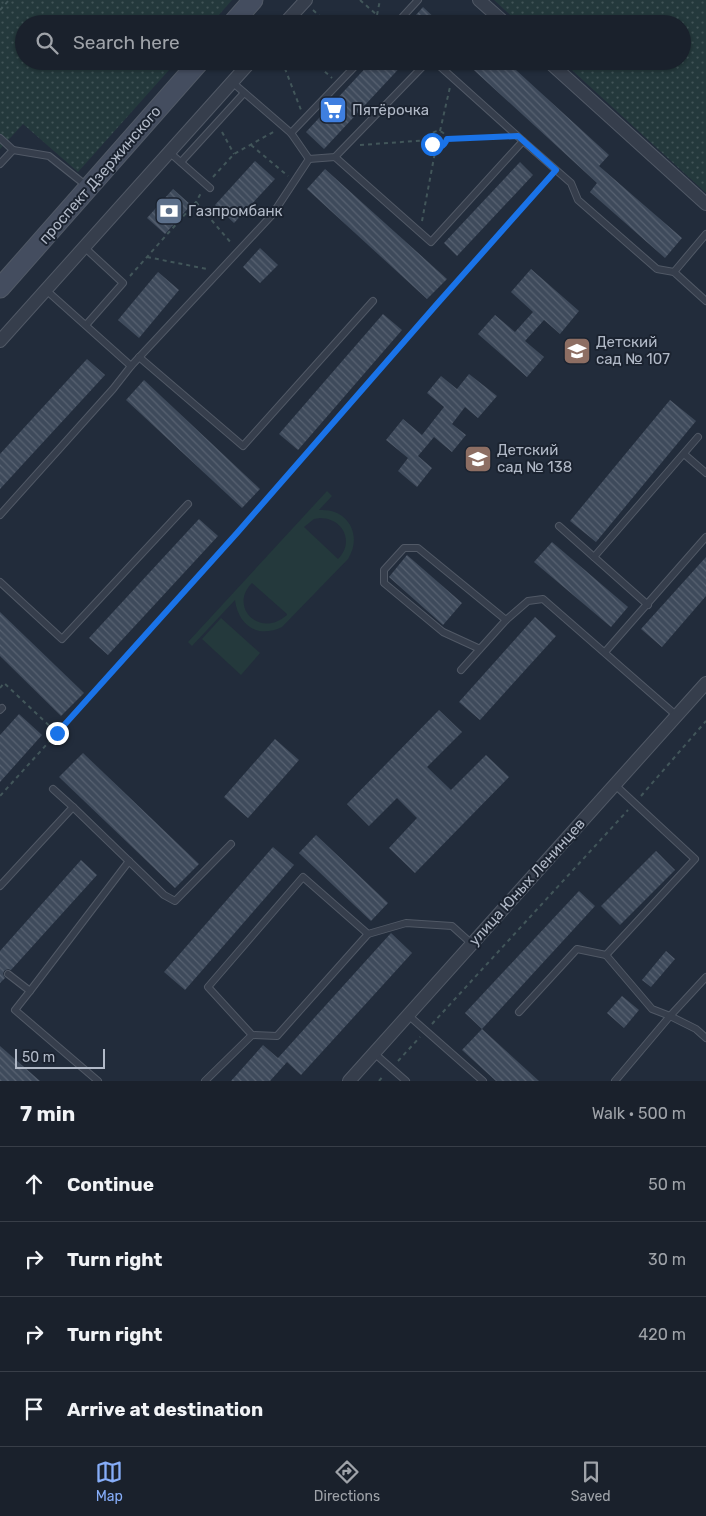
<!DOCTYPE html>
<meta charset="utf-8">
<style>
body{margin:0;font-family:Rubik,sans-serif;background:#232934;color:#f1f3f6}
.scale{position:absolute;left:15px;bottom:12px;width:90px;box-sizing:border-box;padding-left:5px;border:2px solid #b1b9c7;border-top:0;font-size:14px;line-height:18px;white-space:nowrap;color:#b1b9c7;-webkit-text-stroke:4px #1b2330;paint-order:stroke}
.stop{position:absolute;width:15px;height:15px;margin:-11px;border:4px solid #1a73e8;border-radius:50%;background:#fff}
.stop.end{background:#1a73e8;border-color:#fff;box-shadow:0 1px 5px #0008}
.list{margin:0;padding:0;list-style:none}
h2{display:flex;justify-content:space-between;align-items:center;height:65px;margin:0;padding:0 20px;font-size:21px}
h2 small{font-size:16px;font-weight:400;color:#9fa3a9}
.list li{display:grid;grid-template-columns:32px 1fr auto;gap:15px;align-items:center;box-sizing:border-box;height:75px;padding:0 20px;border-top:1px solid #383e48}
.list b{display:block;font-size:19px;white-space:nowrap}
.list em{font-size:16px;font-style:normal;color:#9fa3a9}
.icon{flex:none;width:28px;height:28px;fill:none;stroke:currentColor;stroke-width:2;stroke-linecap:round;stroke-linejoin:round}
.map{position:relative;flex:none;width:706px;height:1081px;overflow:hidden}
.search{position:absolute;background:#1a212c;box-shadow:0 1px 4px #0004;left:15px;right:15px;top:15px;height:55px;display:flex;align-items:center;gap:12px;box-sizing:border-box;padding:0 18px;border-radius:28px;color:#9fa3a9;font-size:19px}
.sheet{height:365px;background:#1a212c}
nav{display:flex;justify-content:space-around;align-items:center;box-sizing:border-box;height:70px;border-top:1px solid #383e48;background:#1a212c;font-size:14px;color:#9fa3a9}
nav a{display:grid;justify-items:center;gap:2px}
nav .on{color:#86adf8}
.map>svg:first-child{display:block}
</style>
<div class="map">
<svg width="706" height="1081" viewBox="0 0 706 1081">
<defs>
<pattern id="park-dots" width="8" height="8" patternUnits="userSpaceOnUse" patternTransform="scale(1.25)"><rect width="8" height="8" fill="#24393c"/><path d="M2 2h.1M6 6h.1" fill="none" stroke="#415457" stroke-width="1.8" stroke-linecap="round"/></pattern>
<pattern id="building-back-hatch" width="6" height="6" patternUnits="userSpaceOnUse" patternTransform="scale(1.25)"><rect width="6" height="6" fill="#3e4a5b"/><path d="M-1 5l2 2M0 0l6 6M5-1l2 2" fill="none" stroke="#586271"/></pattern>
</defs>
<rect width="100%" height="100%" fill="#222c3b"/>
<g fill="#24393c" fill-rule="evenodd">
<path d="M327 491 332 496 319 510C348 508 363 535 348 559L282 627C258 639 238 625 235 600L192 646 188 642ZM320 518C343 518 355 542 338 559L304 527 314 519ZM252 583 287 614V615C260 639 228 607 252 583Z"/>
<path d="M221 618 260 653 241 675 202 639Z"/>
</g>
<g fill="url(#park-dots)">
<path d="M0 0H232L211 24H24V61H177L78 172 23 124 0 149Z"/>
<path d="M494 0H706V193L562 61H682V24H520Z"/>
</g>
<g fill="url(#building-back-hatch)">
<path d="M423 7 441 24H408Z"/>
<path d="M372 61H406L324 149 306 132Z"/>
<path d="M464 61H506L609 155 599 166 682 238 665 258 590 192 597 183Z"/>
<path d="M255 161 275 179 234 223 215 205Z"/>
<path d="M520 162 533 175 457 256 444 243Z"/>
<path d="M325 169 447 279 427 299 307 189Z"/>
<path d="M173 189 191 205 165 234 147 218Z"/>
<path d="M260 248 278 265 260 283 243 267Z"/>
<path d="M531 269 579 311 560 334 544 320 525 341 544 357 527 377 478 334 495 315 515 332 533 312 511 292Z"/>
<path d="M158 272 179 290 139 338 118 320Z"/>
<path d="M383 314 402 330 298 450 279 434Z"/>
<path d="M87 359 105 375 0 489V454Z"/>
<path d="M469 374 497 396 478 418 465 407 452 424 466 435 452 452 434 437 418 456 432 468 417 487 398 471 408 458 386 440 403 419 422 435 444 407 427 393 441 376 457 389Z"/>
<path d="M144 380 260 489 242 508 126 400Z"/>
<path d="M670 400 696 421 596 542 570 521Z"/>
<path d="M199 519 218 536 108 655 89 638Z"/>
<path d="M552 542 628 607 611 627 534 562Z"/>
<path d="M407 555 462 603 443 625 389 577Z"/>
<path d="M706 557V596L662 647 641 629Z"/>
<path d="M0 612 84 693 61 716 0 656Z"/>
<path d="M535 617 556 636 480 720 459 702Z"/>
<path d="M439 710 462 732 427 767 451 790 486 755 509 777 415 873 389 848 417 818 397 798 369 826 347 804Z"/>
<path d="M19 714 42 735 0 782V735Z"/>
<path d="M275 739 299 760 248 818 224 797Z"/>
<path d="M83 753 199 864 175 888 59 777Z"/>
<path d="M316 835 388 903 371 921 299 853Z"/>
<path d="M273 847 294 865 185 990 164 972Z"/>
<path d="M656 851 675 870 620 925 601 906Z"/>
<path d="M81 860 97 875 11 970 8 969 4 971 3 974 5 978 0 983V951Z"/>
<path d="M579 891 595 906 482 1029 465 1013Z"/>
<path d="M391 933 412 953 301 1075 287 1062 270 1081H231L263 1045 278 1058Z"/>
<path d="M666 951 675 959 651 987 642 980Z"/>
<path d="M622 996 639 1010 624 1028 607 1013Z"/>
<path d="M482 1029 539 1081H496L462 1050Z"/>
<path d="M0 1046 40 1081H0Z"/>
</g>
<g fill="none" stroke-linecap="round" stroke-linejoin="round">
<g stroke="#515966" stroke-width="8">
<g id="lane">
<path d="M396 24 418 0"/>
<path d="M291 133 360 61"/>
<path d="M0 138 13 150 0 164"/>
<path d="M523 141 571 183 578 200 657 269 674 272 706 301"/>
<path d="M13 150 49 156 88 187"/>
<path d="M169 152 210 188"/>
<path d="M335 157 431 242 523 141 434 61"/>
<path d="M309 159 335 157 428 61"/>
<path d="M181 162 244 93"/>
<path d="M84 247 123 283 86 325"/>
<path d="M674 272 706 234"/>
<path d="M46 290 131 366 272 215 309 159 291 133 232 82"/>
<path d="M139 357 243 446 373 301"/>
<path d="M684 454 706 473"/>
<path d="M0 515 113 389 131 366"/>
<path d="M559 526 648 605"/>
<path d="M594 557 698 437"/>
<path d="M0 582 62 639 188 504"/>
<path d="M506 620 528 601 543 599 677 716"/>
<path d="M605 652 706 537"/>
<path d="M461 670 506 620 418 548H404L384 570V583L443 632 480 649"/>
<path d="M0 710 2 708"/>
<path d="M614 784 695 859 606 955 652 1009 670 1016 706 977"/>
<path d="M53 789 73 807"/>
<path d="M0 886 73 807 164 895 175 901 231 844"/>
<path d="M8 974 30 991 15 1010 98 1081"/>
<path d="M30 991 129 861"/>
<path d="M519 1012 577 949 606 955"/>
<path d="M408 1015 483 1081"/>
<path d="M252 1035 277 1036 368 934"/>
<path d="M374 1053 406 1081"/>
<path d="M205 1081 252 1035 208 987 303 877 368 934 406 923 452 926 472 944"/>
<path d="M615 1081 670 1016 696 1029 706 1038"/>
</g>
</g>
<g stroke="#515966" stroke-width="14">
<g id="street">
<path d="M479 0 506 24"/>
<path d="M284 24 306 0"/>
<path d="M548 61 706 204"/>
<path d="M0 341 251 61"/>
<path d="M349 1081 706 683"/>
</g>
</g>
<g stroke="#515966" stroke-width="21">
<g id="secondary">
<path d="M232 24 253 0"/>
<path d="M0 288 200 61"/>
</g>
</g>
<g stroke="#42565a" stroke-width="2" stroke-dasharray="4 4" stroke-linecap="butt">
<path d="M360 0 386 23"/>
<path d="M0 10 9 0"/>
<path d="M313 10 329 24"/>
<path d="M377 15 380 0"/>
<path d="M282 61 301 110"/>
<path d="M313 61 332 78"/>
<circle cx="438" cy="139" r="8"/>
<path d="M440 131 450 87"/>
<path d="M222 132 234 154"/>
<path d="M447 139 504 137"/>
<path d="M251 145 288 176"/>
<path d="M360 145 430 140"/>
<path d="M213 177 234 154 275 131"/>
<path d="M196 202 232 244"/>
<path d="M422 221 436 147"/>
<path d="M147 257 207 269"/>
<path d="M130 276 196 202 201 193"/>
<path d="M0 688 4 683 57 733 0 796"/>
<path d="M57 733 237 533 437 304 550 178"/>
<path d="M641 796 706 721"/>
<path d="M432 1024 628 810"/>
<path d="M398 1061 420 1037"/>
<path d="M379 1081 384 1075"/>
</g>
<use href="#lane" stroke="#363e4c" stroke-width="6"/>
<use href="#street" stroke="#363e4c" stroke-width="12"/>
<use href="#secondary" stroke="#444d5f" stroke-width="19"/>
</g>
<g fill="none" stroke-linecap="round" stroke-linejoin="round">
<path stroke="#1a73e8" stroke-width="6" d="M57 733 237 533 437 304 556 170 518 136 447 139C444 147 439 149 432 144"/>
</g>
<defs>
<g id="supermarket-square" transform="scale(1.4375)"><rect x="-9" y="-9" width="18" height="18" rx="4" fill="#3f7fe0" stroke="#1b2330"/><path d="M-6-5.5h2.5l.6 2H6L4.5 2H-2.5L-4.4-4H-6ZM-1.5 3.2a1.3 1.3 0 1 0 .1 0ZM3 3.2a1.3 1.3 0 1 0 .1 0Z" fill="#fff"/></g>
<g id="bank-square" transform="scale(1.4375)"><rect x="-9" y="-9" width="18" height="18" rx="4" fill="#5c6f8a" stroke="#1b2330"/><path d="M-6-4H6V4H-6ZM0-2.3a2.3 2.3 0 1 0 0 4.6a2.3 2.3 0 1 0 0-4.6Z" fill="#fff"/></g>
<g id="school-square" transform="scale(1.4375)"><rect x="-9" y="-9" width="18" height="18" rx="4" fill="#8d6e63" stroke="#1b2330"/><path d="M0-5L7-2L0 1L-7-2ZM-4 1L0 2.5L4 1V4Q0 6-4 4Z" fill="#fff"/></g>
</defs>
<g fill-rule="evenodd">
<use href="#supermarket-square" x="333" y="110"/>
<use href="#bank-square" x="169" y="211"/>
<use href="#school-square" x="577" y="351"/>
<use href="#school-square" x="478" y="459"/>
</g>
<g text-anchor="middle" stroke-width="4" stroke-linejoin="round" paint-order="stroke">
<g font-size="15" fill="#b1b9c7" stroke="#1b2330" text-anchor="start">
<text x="352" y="115">Пятёрочка</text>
<text x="188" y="216">Газпромбанк</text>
<text x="596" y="347">Детский<tspan x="596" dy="17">сад № 107</tspan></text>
<text x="497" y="455">Детский<tspan x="497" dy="17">сад № 138</tspan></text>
</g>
<g font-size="15" fill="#b1b9c7" stroke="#1b2330">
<text transform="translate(100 175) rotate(-49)" y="5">проспект Дзержинского</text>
<text transform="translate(527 882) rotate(-48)" y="5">улица Юных Ленинцев</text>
</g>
</g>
</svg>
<div class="scale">50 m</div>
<div class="stop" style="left:432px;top:144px"></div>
<div class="stop end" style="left:57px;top:733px"></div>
<div class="search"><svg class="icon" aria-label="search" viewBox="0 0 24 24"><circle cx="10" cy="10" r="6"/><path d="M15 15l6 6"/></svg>Search here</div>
</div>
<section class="sheet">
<h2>7 min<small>Walk · 500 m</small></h2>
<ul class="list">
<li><svg class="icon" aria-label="ahead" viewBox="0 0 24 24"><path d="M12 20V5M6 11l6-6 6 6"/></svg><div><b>Continue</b></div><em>50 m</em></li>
<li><svg class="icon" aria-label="right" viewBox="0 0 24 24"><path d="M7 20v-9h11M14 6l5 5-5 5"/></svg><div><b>Turn right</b></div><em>30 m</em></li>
<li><svg class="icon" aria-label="right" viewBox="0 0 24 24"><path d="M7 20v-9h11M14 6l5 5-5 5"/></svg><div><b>Turn right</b></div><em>420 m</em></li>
<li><svg class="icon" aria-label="arrive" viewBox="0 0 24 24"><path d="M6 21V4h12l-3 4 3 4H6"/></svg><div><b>Arrive at destination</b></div></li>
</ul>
</section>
<nav>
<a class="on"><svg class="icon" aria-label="map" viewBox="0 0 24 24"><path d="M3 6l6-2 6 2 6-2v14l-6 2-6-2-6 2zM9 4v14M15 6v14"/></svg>Map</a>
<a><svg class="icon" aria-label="directions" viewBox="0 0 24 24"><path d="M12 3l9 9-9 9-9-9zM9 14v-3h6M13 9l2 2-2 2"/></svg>Directions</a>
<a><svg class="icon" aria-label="saved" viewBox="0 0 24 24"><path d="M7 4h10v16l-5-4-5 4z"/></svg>Saved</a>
</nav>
